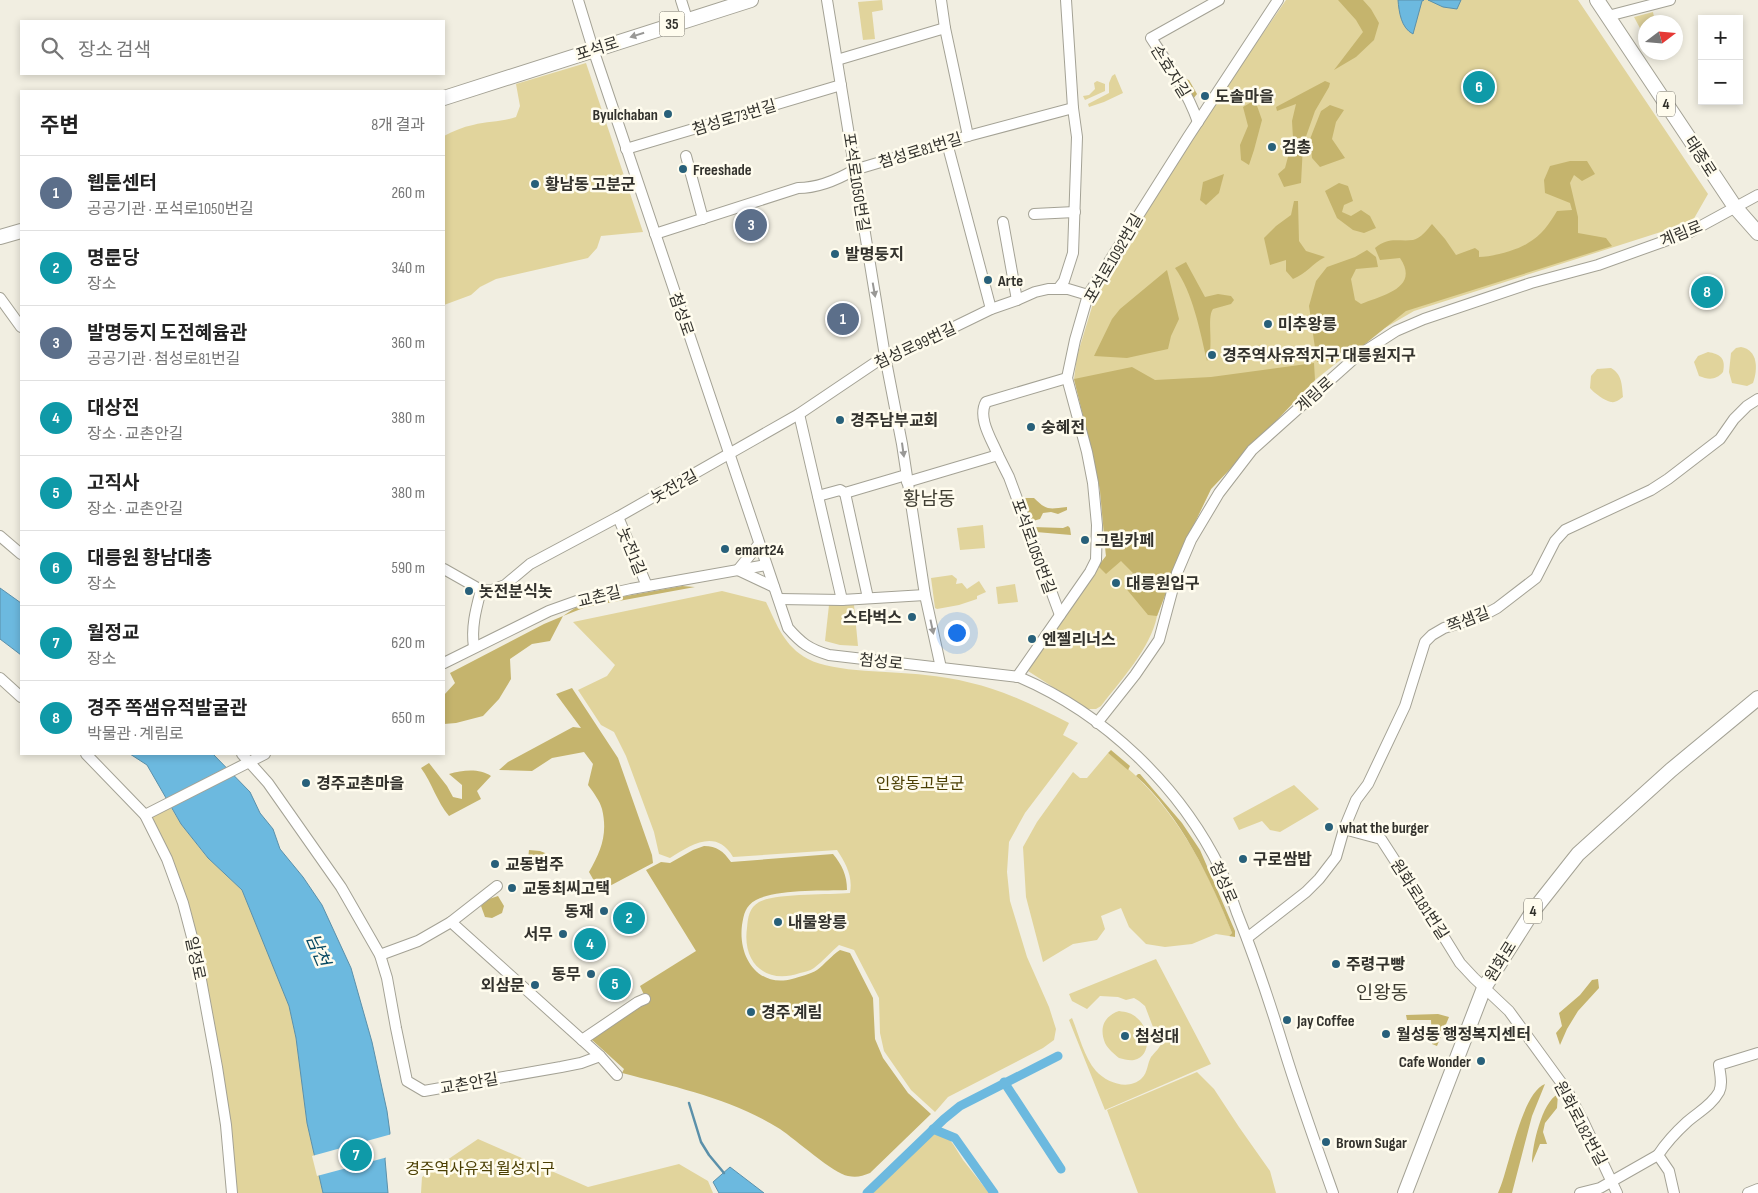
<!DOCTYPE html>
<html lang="ko">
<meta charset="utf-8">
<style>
body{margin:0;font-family:"Sofia Sans Condensed","Noto Sans KR",sans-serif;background:#f6f6f6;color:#222}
.controls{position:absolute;right:15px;top:15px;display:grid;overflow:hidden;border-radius:0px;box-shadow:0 2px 8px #0003}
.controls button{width:45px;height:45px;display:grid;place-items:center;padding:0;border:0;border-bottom:1px solid #e0e0e0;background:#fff;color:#222;font:25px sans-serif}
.compass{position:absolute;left:1638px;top:15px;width:45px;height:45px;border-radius:50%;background:#fff;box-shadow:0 2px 8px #0003;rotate:74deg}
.you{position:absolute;left:956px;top:632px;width:18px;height:18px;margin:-12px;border:4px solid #fff;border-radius:50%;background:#1a73e8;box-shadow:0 0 0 8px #1a73e833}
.badge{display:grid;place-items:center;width:32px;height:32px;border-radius:50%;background:#28607a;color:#fff;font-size:16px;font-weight:700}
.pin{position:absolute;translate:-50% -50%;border:2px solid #fff;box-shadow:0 1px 5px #0006}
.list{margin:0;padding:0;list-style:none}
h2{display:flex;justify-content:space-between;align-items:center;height:65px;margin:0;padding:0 20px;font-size:21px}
h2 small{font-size:16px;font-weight:400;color:#767676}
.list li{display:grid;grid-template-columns:32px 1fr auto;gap:15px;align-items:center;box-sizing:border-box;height:75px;padding:0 20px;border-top:1px solid #e0e0e0}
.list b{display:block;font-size:19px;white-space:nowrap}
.list p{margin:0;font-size:16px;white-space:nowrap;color:#767676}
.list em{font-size:16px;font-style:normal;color:#767676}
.icon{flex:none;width:28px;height:28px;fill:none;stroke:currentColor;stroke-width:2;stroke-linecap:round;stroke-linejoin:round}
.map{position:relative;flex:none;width:1758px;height:1193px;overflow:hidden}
.search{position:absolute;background:#fff;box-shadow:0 2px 8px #0003;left:20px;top:20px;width:425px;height:55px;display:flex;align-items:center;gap:12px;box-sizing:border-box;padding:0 18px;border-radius:0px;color:#767676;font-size:19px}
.panel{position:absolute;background:#fff;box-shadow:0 2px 8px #0003;left:20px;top:90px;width:425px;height:665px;border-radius:0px}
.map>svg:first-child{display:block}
</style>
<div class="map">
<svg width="1758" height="1193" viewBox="0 0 1758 1193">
<rect width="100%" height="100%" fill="#f1eee1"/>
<g fill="#e1d49c">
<path d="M882 0 883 10 872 12 875 39 863 40 858 2Z"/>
<path d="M1286 0H1578L1708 194 1692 222 1414 311 1383 329 1348 354 1315 380 1211 489 1186 541 1157 616C1151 648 1120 681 1101 706L1096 709H1087L1028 671 1106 556 1100 490 1090 444 1074 379 1077 356 1095 297 1195 132Z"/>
<path d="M1653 12 1654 17 1650 19 1649 22H1646L1645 28 1641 30 1634 17Z"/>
<path d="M586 63 643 232 601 236 597 248 588 258 496 279 480 287 471 295 444 305V136C453 131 463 127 473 125 488 121 502 122 516 117L520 106 516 84Z"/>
<path d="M1115 74 1123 93 1104 102 1089 107 1088 104 1109 93V83L1112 76Z"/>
<path d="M1097 81 1105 84V91L1085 100 1083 96 1089 95 1095 89 1094 83Z"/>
<path d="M1741 347C1758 350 1758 369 1753 383L1747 386 1732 383 1729 372 1731 353 1736 348Z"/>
<path d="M1708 352C1720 354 1726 358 1723 372 1716 380 1709 380 1699 376L1694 362 1698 356Z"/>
<path d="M1611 368C1622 374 1622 385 1623 397 1620 399 1616 403 1611 402 1605 401 1594 393 1590 388L1591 376 1597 369Z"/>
<path d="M983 525 985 548 960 550 957 528Z"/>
<path d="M952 575 957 579 956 584 962 583 967 589 979 581 986 592 977 596V599L959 605 937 609 935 608 931 578Z"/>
<path d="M1015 584 1018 602 998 604 996 587Z"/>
<path d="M722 591 766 602C777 625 784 646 808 659 834 673 894 671 925 675 955 678 986 685 1014 697 1032 704 1051 714 1069 723L1063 735 1078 743 1025 813 1009 842 1007 872 1010 901 1027 957 1049 1007 1056 1029 1054 1040 1043 1048 948 1097 935 1112 911 1090 884 1051 880 1033 879 998 854 950 839 945C831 952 823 961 814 968 810 971 804 972 800 973 766 985 742 963 747 928 748 917 749 908 759 902 776 893 829 895 850 893 853 876 846 864 837 850L733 857C716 828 691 845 670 858L659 854 654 832 626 756 614 732 601 725 578 690 607 676 615 665 573 622Z"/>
<path d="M829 605H854L858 646 840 645 825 641Z"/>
<path d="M1108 753C1119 762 1131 770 1140 780 1183 823 1211 877 1232 933L1229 936 1216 934 1192 944 1165 947 1146 944 1129 927 1121 908 1101 916 1105 929 1097 940 1073 944 1043 962 1026 897 1023 847 1037 822 1073 772 1080 778H1087Z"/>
<path d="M1294 785 1319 809 1280 832 1270 830 1262 821 1239 830 1233 818Z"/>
<path d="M168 803 181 824 206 856 242 890 274 966 289 1006 296 1038 307 1123 323 1193H232L219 1079 183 903 145 815Z"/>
<path d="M1156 959 1211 1064 1105 1110 1069 1020 1072 1018C1079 1035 1084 1057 1096 1071 1107 1083 1129 1091 1142 1078 1148 1072 1147 1064 1151 1057 1157 1049 1166 1045 1156 1035L1145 1006 1139 1001 1134 998 1126 1000 1118 997 1100 996 1087 1009 1072 1001 1069 994Z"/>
<path d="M1119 1011C1126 1012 1132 1013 1137 1018 1149 1027 1153 1056 1134 1060 1129 1061 1124 1059 1119 1058 1114 1054 1108 1049 1105 1043 1099 1028 1104 1016 1119 1011Z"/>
<path d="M1197 1072 1214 1089 1239 1127 1270 1171 1276 1193H1138L1107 1110Z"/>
<path d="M932 1133 949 1139 953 1144 963 1160 989 1193H873Z"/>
<path d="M478 1139 588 1187 679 1164 708 1181 713 1193H421L422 1177Z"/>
</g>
<g fill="#c5b46d">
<path d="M1338 0H1363L1371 9 1379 23 1374 40 1356 57 1334 70 1363 32 1356 20Z"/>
<path d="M1185 79 1189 80 1197 94 1193 99 1182 81Z"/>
<path d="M1325 81 1330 83 1329 87 1315 111 1303 145 1301 183 1284 187 1278 174 1285 168 1293 138 1292 121 1296 104 1277 111 1276 107Z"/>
<path d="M1255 100 1262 120 1254 150 1249 165 1241 160 1240 145 1248 126 1243 107Z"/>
<path d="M1330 105 1344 110 1336 122 1332 139 1345 158 1320 167 1312 158 1310 139 1321 111Z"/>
<path d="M1570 161H1587L1595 174 1582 181 1574 175 1570 183 1578 217V233L1606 238 1612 246 1406 311 1349 357 1317 362 1309 306 1316 281 1327 267 1355 257 1367 250 1376 257 1378 267 1356 269 1351 279 1355 300 1361 304C1383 295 1420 288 1400 258L1380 260 1375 248C1389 236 1398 242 1413 240 1421 238 1427 230 1432 224L1445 239 1456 255 1475 248 1479 251V257C1492 257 1518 250 1528 243 1541 236 1550 223 1557 211L1572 210 1570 203 1545 193 1544 180 1550 166Z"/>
<path d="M1224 174 1219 193 1206 205 1200 200 1203 182Z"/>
<path d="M1339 183 1348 186 1353 201 1344 205 1342 212 1351 216 1361 210 1370 216 1376 228 1364 233 1353 230 1337 218 1325 191Z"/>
<path d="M1294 201H1298L1299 241 1306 251 1325 257C1313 263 1306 274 1293 279L1286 271V260L1270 265 1264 238 1276 226 1291 215Z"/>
<path d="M1186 262 1205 297 1218 294 1231 296 1234 300 1231 304 1213 309C1206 318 1215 348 1207 361 1200 331 1193 293 1175 268Z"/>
<path d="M1167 270 1179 319 1171 336 1168 349 1127 358 1094 356 1112 319 1120 309Z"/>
<path d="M1314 363 1315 380 1211 489 1186 541 1157 616 1148 615 1124 586 1133 573 1121 561 1106 574 1098 566 1106 556 1100 490 1090 444 1074 379 1132 367 1155 380 1211 377Z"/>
<path d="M1024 498H1034C1047 511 1049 509 1067 507V510L1058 514 1051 512 1043 513 1040 519 1033 521 1028 514 1023 501Z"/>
<path d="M1068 526 1070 528 1071 535 1036 532 1033 527 1063 528Z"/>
<path d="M682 586 695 587 586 607 563 616 550 641 532 644 510 659 511 679 499 699 483 716 456 723 444 724V695L455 683 450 673 544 624 563 616 575 608 615 598Z"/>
<path d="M572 688 618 758 652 855 653 863 604 889 597 886 589 872C601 851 608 834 602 809 600 801 593 792 588 785L593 764 584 752 552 758 532 771 499 770 508 762 573 727 581 728 556 694Z"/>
<path d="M1111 750 1130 766 1128 770 1108 753Z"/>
<path d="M429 763 447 786 453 797 462 799V785L449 774C463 770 479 768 491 776L477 791 481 799 449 816C437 802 432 783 421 768Z"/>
<path d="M1138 774H1140L1182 823 1200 850 1235 931V937L1229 936 1232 933C1211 879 1180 815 1136 776Z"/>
<path d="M704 846C717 846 723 851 731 862L833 854C842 865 847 875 847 890 824 891 776 889 756 900 745 906 744 914 742 925 738 956 757 988 792 979 799 977 811 974 817 970 825 964 831 956 840 950L850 953 873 998 875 1039 883 1058 908 1093 931 1114 870 1173C862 1176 857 1178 848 1176 834 1174 795 1139 780 1129 732 1099 676 1087 622 1073L624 1069 591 1039 646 999 640 986 696 951 646 870 661 862 670 863 693 850Z"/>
<path d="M529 850 540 851 545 853 548 859 533 865 528 859Z"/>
<path d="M498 896 504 906 502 913 492 918 485 917 481 906 489 899Z"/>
<path d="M1598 979 1599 988 1578 1011 1567 1029 1560 1045 1556 1033 1562 1026 1559 1013 1580 995 1592 980Z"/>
<path d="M1438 1014 1449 1017 1437 1046 1432 1044 1431 1020H1407L1406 1015Z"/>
<path d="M1545 1084 1532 1116 1512 1193H1498C1509 1170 1521 1093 1545 1084Z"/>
<path d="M1558 1094 1557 1108 1545 1123 1543 1132 1547 1144H1540L1532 1163C1532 1146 1542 1102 1558 1094Z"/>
</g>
<g fill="#6cb9df" stroke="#5b90aa">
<path d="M1398 0H1424L1422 1 1413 34C1401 28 1399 12 1398 0Z"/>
<path d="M1428 0H1461L1457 9 1443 7Z"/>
<path d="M0 588 21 603V655L0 639Z"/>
<path d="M130 754H213L250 792 260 813 273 829 280 849 303 877 322 905 351 968 372 1042 387 1111 390 1133 385 1159 388 1193H323L307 1123 296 1038 289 1006 242 890 208 858 181 824 147 765Z"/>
<path d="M730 1167 764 1193H719L713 1182Z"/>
</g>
<path fill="#f1eee1" d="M392 1134 388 1157 317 1176 312 1156Z"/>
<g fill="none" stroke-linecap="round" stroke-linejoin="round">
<path stroke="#5b90aa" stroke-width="2.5" d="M689 1103 701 1142 709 1155 724 1173"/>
<g stroke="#6cb9df" stroke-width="9">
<path d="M1004 1082 1061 1169"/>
<path d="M933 1129 955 1138 994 1193"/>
<path d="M867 1193 944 1119 960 1106 1058 1056"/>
</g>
<g stroke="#a4a295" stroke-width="12">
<g id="minor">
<path d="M578 0 593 49 788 628C801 643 809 649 829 655L1019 677C1105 714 1180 786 1221 870 1227 884 1232 899 1237 913 1255 958 1270 1003 1284 1049 1299 1098 1316 1145 1333 1193"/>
<path d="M681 0 687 19"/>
<path d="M827 0 885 356 902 444 925 595 941 668"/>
<path d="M941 0 945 28 968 136"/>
<path d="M1608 16 1670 0"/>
<path d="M837 60 945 28"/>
<path d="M1198 122C1187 91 1169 65 1151 38L1219 0"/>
<path d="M947 143 991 309"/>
<path d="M626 149 841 85"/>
<path d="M686 156 703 219"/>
<path d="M1034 214 1075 212"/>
<path d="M1003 222 1017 300"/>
<path d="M655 234 798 188C818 188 837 180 854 170L968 136 1073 108"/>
<path d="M1058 289 1064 281 1073 253 1077 137 1073 108 1066 0"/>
<path d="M0 298 21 327"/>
<path d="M799 414 842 600"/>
<path d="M998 455C992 440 977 418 986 402L1067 378"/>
<path d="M907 482 998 455 1009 477 1060 615"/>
<path d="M845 493 868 598"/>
<path d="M818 496 840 490 845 493 906 475"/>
<path d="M618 517 647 586"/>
<path d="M0 536 21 554"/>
<path d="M444 569 481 590C476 609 471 627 474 647"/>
<path d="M738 570 774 587"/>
<path d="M738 570 759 544"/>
<path d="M481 590H492L505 585 530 564 618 517 799 414 885 356 913 347 991 309 1017 300 1035 292 1048 289H1068L1088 295"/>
<path d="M779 599 842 600 925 595"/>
<path d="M444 663 549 611 577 601 631 589 766 565"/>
<path d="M1017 677 1090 572 1096 560 1097 525 1093 483 1087 452 1067 378 1075 340 1088 295 1188 137 1278 0"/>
<path d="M0 678 21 697"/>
<path d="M1097 723 1135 675 1159 640 1177 573 1191 540 1219 493 1252 450 1357 356 1396 331 1424 319 1531 283 1598 265 1690 232 1758 195"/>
<path d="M86 754 145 815 167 859 183 903 193 941V951L201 980 217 1067 226 1125 232 1193"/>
<path d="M242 754 268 783 341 887 380 955 387 978 396 1028 407 1081 424 1091 561 1067 581 1063 600 1056"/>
<path d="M145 815 265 754"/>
<path d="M1344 829 1381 839 1434 921 1460 963 1474 978 1509 1011 1568 1092 1584 1123 1617 1193"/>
<path d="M451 922 600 1056 617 1075"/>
<path d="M1247 938 1306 892 1319 879 1336 857 1344 829 1356 800 1368 784 1405 706 1425 642 1432 635 1444 628 1482 616 1497 608 1536 578 1555 541 1565 530 1651 490 1668 479 1720 439 1734 419 1747 406 1758 399"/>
<path d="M380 955 418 941 451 922 497 886"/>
<path d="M582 1040 638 1002 645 999"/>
<path d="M1580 1193 1600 1188 1658 1155"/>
<path d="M1674 1193 1669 1171 1658 1155C1666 1143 1676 1132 1687 1122 1697 1113 1712 1105 1719 1092 1723 1084 1720 1074 1719 1065L1758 1053"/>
<path d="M1748 1193 1758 1189"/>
</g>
</g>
<g stroke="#a4a295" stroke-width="16">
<g id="major">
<path d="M1597 0 1735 207 1758 233"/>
<path d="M444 98 751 0"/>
<path d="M0 237 21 231"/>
<path d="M1405 1193 1484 988 1533 911 1578 854 1671 770 1758 698"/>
</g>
</g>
<use href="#minor" stroke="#fff" stroke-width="10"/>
<use href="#major" stroke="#fff" stroke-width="14"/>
</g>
<defs><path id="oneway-solid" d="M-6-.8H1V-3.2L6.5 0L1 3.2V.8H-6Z" transform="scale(1.25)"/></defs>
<g fill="#999896">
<use href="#oneway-solid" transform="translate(637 35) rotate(162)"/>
<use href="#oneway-solid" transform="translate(874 290) rotate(80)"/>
<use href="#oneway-solid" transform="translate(903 450) rotate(82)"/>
<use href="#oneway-solid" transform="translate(932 627) rotate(78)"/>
</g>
<g fill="#28607a" stroke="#fffcee" stroke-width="2">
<circle cx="1205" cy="96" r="5"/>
<circle cx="668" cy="114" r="5"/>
<circle cx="1272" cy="147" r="5"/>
<circle cx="683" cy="169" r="5"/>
<circle cx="535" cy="184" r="5"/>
<circle cx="835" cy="254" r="5"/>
<circle cx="988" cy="280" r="5"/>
<circle cx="1268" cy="324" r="5"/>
<circle cx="1212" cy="355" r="5"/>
<circle cx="840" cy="420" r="5"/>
<circle cx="1031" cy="427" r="5"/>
<circle cx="1085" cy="540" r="5"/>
<circle cx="725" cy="549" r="5"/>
<circle cx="1116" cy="583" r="5"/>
<circle cx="469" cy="591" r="5"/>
<circle cx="912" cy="617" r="5"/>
<circle cx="1032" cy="639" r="5"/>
<circle cx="306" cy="783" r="5"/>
<circle cx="1329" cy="827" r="5"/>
<circle cx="1243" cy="859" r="5"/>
<circle cx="495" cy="864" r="5"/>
<circle cx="512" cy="888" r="5"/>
<circle cx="604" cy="911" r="5"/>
<circle cx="778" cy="922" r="5"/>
<circle cx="563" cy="934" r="5"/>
<circle cx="1336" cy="964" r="5"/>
<circle cx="591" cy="974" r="5"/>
<circle cx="535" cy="985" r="5"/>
<circle cx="751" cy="1012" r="5"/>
<circle cx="1287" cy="1020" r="5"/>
<circle cx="1386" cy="1034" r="5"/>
<circle cx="1125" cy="1036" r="5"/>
<circle cx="1481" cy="1061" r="5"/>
<circle cx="1326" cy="1142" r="5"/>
</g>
<g text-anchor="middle" stroke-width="5" stroke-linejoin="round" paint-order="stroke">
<g fill="#fffcee" stroke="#706f67" stroke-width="1">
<rect x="659.5" y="11.5" width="25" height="25" rx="4"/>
<rect x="1657" y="91.5" width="18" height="25" rx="4"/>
<rect x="1524" y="898.5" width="18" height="25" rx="4"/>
</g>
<g font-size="15" font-weight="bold" fill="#33322d">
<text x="672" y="29">35</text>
<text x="1666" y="109">4</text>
<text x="1533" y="916">4</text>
</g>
<g font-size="16" fill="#33322d" stroke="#fffcee">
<text transform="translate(597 48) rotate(-18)" y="6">포석로</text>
<text transform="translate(1171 71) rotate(58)" y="6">손효자길</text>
<text transform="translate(734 117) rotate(-17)" y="6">첨성로73번길</text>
<text transform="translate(920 150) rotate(-17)" y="6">첨성로81번길</text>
<text transform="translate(1701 156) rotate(57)" y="6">태종로</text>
<text transform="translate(857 182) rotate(81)" y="6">포석로1050번길</text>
<text transform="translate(1681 233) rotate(-22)" y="6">계림로</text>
<text transform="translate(1113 258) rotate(-60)" y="6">포석로1092번길</text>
<text transform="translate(682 314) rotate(71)" y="6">첨성로</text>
<text transform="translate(915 345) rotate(-25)" y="6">첨성로99번길</text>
<text transform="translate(1314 394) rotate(-42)" y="6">계림로</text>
<text transform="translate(674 486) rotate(-29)" y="6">놋전2길</text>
<text transform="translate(1034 546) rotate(70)" y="6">포석로1050번길</text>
<text transform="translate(632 551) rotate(68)" y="6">놋전1길</text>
<text transform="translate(599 596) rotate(-14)" y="6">교촌길</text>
<text transform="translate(1468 619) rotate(-21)" y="6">쪽샘길</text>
<text transform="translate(881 661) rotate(6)" y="6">첨성로</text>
<text transform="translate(1224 882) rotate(66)" y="6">첨성로</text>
<text transform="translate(1420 899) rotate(57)" y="6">원화로181번길</text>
<text transform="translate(196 958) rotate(78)" y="6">일정로</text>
<text transform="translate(1500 961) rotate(-58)" y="6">원화로</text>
<text transform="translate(469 1083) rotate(-10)" y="6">교촌안길</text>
<text transform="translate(1581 1123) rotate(62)" y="6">원화로182번길</text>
</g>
<g font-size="16" font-weight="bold" fill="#33322d" stroke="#fffcee" text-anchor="start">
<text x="1215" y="102">도솔마을</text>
<text x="658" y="120" text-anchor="end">Byulchaban</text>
<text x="1282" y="153">검총</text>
<text x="693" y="175">Freeshade</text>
<text x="545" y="190">황남동 고분군</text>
<text x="845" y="260">발명둥지</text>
<text x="998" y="286">Arte</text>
<text x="1278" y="330">미추왕릉</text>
<text x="1222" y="361">경주역사유적지구 대릉원지구</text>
<text x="850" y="426">경주남부교회</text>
<text x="1041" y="433">숭혜전</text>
<text x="1095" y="546">그림카페</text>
<text x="735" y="555">emart24</text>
<text x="1126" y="589">대릉원입구</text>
<text x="479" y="597">놋전분식놋</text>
<text x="902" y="623" text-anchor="end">스타벅스</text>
<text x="1042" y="645">엔젤리너스</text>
<text x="316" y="789">경주교촌마을</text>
<text x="1339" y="833">what the burger</text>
<text x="1253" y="865">구로쌈밥</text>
<text x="505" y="870">교동법주</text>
<text x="522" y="894">교동최씨고택</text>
<text x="594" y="917" text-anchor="end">동재</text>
<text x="788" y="928">내물왕릉</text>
<text x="553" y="940" text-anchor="end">서무</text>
<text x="1346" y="970">주령구빵</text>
<text x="581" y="980" text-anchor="end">동무</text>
<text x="525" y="991" text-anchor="end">외삼문</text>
<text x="761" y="1018">경주 계림</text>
<text x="1297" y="1026">Jay Coffee</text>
<text x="1396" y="1040">월성동 행정복지센터</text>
<text x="1135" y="1042">첨성대</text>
<text x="1471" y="1067" text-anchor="end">Cafe Wonder</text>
<text x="1336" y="1148">Brown Sugar</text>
</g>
<g font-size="16" fill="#4b3f03" stroke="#fffcee">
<text x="920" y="789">인왕동고분군</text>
<text x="480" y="1174">경주역사유적 월성지구</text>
</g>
<g font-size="18" font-style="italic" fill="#094b64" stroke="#fffcee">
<text transform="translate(318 950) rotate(67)" y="6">남천</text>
</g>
<g font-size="19" fill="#3f3d32" stroke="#fffcee">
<text x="929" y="505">황남동</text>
<text x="1382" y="999">인왕동</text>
</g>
</g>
</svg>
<div class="controls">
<button>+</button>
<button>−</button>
</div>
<svg class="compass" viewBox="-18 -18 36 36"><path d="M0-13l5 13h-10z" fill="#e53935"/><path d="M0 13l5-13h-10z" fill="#767676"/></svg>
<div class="you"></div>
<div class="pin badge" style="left:843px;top:319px;background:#5c6f8a">1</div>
<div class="pin badge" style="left:629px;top:918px;background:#0f9aa8">2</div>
<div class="pin badge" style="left:751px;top:225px;background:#5c6f8a">3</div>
<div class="pin badge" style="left:590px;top:944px;background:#0f9aa8">4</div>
<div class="pin badge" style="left:615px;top:984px;background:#0f9aa8">5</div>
<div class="pin badge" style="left:1479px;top:87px;background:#0f9aa8">6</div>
<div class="pin badge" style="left:356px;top:1155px;background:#0f9aa8">7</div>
<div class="pin badge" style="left:1707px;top:292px;background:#0f9aa8">8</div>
<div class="search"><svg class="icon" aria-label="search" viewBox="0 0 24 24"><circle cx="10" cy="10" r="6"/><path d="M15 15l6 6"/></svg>장소 검색</div>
<section class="panel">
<h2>주변<small>8개 결과</small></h2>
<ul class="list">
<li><span class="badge" style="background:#5c6f8a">1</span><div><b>웹툰센터</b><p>공공기관 · 포석로1050번길</p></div><em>260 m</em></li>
<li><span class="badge" style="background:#0f9aa8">2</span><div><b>명룬당</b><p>장소</p></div><em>340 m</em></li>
<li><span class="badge" style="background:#5c6f8a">3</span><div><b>발명둥지 도전혜윰관</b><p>공공기관 · 첨성로81번길</p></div><em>360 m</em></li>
<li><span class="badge" style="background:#0f9aa8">4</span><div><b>대상전</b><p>장소 · 교촌안길</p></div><em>380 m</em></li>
<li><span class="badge" style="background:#0f9aa8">5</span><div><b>고직사</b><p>장소 · 교촌안길</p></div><em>380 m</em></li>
<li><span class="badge" style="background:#0f9aa8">6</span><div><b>대릉원 황남대총</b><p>장소</p></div><em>590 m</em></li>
<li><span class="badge" style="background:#0f9aa8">7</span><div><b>월정교</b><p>장소</p></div><em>620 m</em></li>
<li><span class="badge" style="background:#0f9aa8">8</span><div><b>경주 쪽샘유적발굴관</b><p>박물관 · 계림로</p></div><em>650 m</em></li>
</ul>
</section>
</div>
